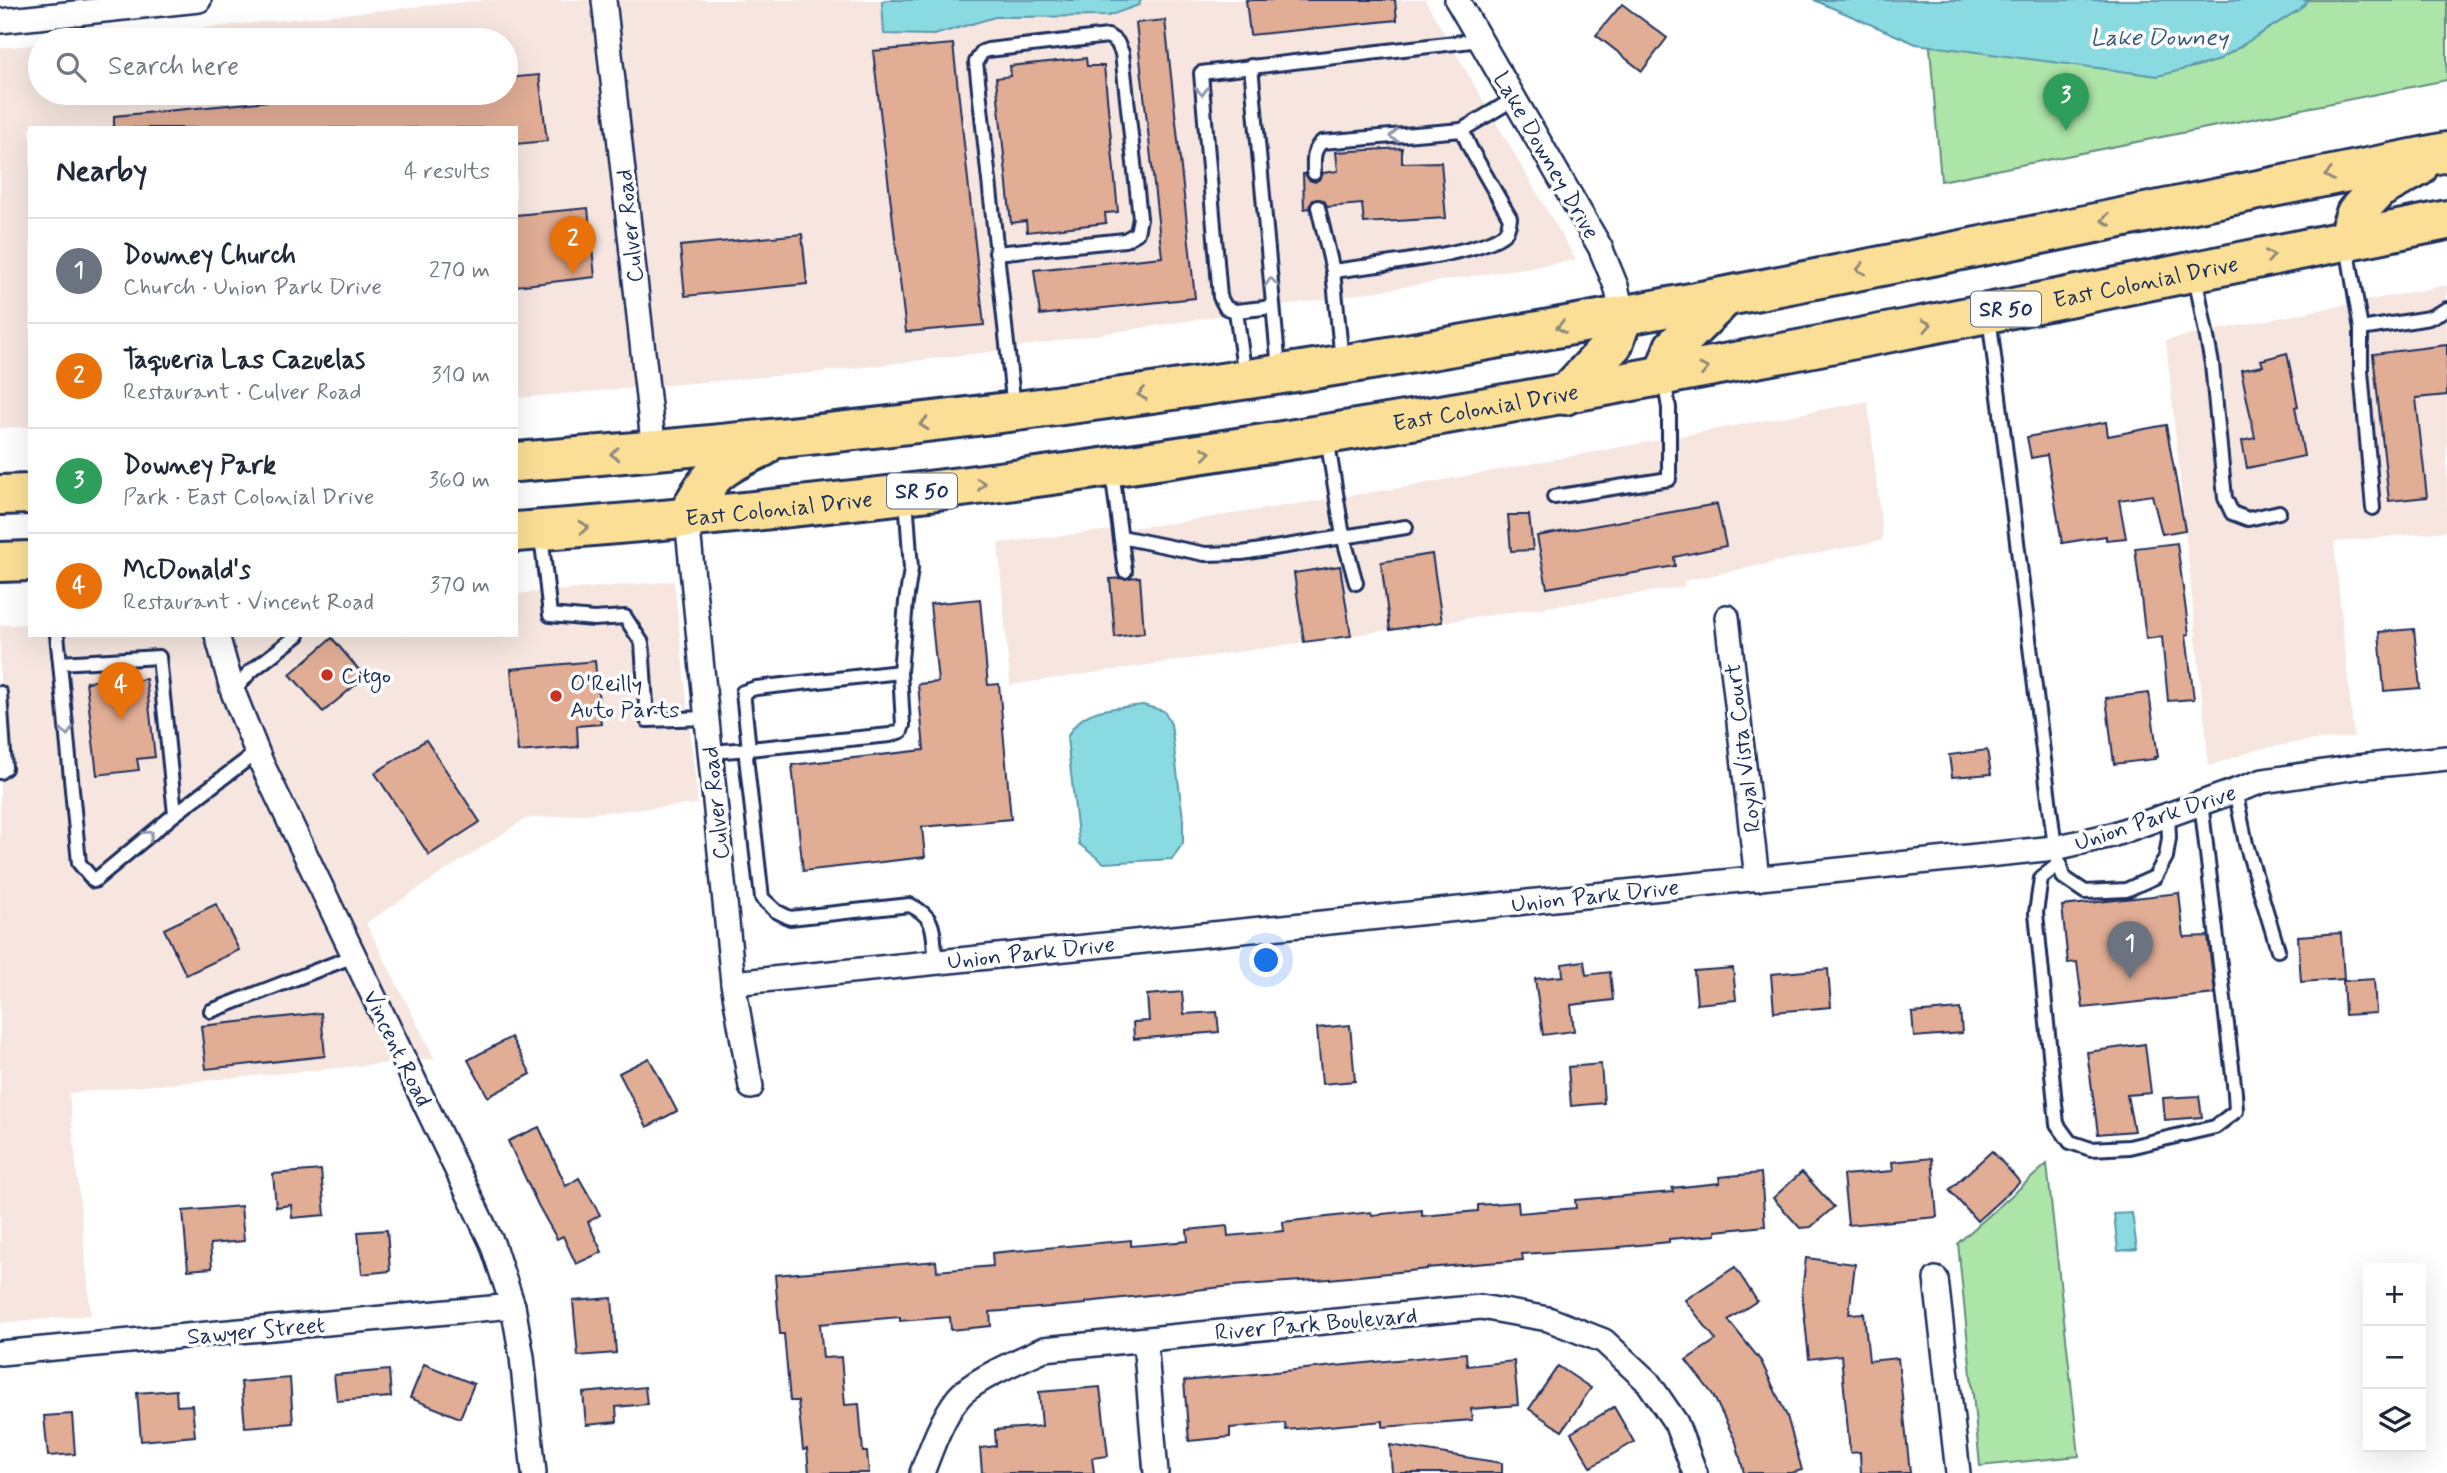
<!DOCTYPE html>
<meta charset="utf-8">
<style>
body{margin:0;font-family:Mynerve,sans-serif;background:#f6f6f7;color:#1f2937}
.controls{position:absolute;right:21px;bottom:21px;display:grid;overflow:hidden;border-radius:0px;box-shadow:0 7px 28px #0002}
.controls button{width:63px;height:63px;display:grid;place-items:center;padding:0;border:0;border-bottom:2px solid #e0e1e3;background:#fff;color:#1f2937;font:35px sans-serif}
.you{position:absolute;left:1267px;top:961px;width:24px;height:24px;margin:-18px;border:5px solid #fff;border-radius:50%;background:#1a73e8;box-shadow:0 0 0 10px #1a73e833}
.badge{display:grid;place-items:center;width:46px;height:46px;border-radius:50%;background:#c8321e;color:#fff;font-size:23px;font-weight:700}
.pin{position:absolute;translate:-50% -58px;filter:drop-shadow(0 2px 4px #0008)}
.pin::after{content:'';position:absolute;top:37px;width:24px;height:21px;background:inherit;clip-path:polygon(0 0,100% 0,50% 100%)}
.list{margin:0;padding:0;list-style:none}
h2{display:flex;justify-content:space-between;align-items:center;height:91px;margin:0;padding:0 28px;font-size:30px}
h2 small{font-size:23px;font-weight:400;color:#747a83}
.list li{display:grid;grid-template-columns:46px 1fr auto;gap:21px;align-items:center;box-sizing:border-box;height:105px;padding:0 28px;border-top:2px solid #e0e1e3}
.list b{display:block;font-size:26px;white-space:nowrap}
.list p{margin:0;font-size:23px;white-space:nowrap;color:#747a83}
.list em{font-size:23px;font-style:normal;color:#747a83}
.icon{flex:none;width:38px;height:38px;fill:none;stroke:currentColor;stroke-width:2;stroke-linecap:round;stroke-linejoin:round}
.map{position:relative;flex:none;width:2447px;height:1473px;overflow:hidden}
.search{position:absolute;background:#fff;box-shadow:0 7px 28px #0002;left:28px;top:28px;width:490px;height:77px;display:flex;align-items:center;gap:18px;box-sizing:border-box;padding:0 24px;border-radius:38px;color:#747a83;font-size:26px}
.panel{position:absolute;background:#fff;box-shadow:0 7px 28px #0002;left:28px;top:126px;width:490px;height:511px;border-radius:0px}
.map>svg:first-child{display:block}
</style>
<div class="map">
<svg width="2447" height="1473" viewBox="0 0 2447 1473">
<rect width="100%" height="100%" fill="#fff"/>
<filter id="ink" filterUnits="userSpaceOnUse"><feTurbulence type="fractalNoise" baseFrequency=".0143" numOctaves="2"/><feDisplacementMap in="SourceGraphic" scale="14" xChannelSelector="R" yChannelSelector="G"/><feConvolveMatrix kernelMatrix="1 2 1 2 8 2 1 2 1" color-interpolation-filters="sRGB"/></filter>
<g filter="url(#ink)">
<g fill="#f6e6df">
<path d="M485 0H1425L1576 260 981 353 822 372 516 398V128H30V427L0 428V48L40 44V93H506V40H79Z"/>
<path d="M2447 285V531L2334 542 2354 737 2306 741 2255 750 2209 766 2166 340Z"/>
<path d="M1868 401 1883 540 1684 581V587L1010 685 998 543 1173 523 1406 487Z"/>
<path d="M674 581 698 804 525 819 366 923 435 1059 69 1093 91 1315 0 1323V625L30 624V635H516V594Z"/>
</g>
<g fill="#ade4a7" stroke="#648a82" stroke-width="2">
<path d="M1926 0H2447V80L1941 181Z"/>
<path d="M2047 1164 2079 1456 1980 1466 1958 1243Z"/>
</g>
<g fill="#89dbe1" stroke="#5d96ad" stroke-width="2">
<path d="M885 0H1141L1139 5 1108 16 995 17 934 35 884 34 882 2Z"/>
<path d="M1814 0H2309L2300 9 2217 61 2158 76 1916 44Z"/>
<path d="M1143 705 1164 711 1171 724 1183 818V843L1172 859 1104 863 1079 844 1067 738C1081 706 1113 709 1143 705Z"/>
<path d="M2132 1213 2137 1249 2118 1251 2114 1214Z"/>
</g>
<g fill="#e1ad95" stroke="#1b2f5e" stroke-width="2">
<path d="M1246 0H1395L1397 20 1250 35Z"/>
<path d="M1622 4 1667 38 1642 71 1596 35Z"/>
<path d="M1165 20 1195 298 1040 315 1034 270 1162 257 1136 23Z"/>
<path d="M953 44 984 325 906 332 873 51Z"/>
<path d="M1086 58 1087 66H1104L1118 212 1105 213 1106 223 1027 232 1026 221 1011 223 996 78 1011 76 1010 66Z"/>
<path d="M539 75 547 141 516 144V128H114V116L352 93H506V78Z"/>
<path d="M1402 148V163L1441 162 1446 218 1364 223 1362 204 1327 207 1325 202 1320 199 1313 200 1309 208 1304 209 1303 174H1305L1309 180 1315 182 1321 178 1323 173 1338 171 1336 152Z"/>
<path d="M588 208 595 277 516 286V215Z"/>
<path d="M802 234 807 284 685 296 680 246Z"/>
<path d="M2447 345V395L2416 398 2427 497 2389 501 2373 354Z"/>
<path d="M2287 353 2298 406 2295 407 2304 456 2247 468 2242 441 2255 438 2241 370 2263 366 2261 360Z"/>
<path d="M2106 422 2108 436 2166 425 2185 530 2162 534 2152 495 2119 500 2126 538 2106 540V536L2062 543 2047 455 2031 458 2027 437Z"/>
<path d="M1717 504 1726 546 1674 557 1675 566 1547 588 1537 536Z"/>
<path d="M1508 515H1529L1533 550 1511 551Z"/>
<path d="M2177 543 2189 634 2186 635 2194 699 2168 701 2162 637 2146 639 2135 548Z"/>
<path d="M1432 554 1442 622 1390 630 1381 562Z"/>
<path d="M1340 566 1351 636 1304 642 1294 573Z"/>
<path d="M1140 577 1144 633 1115 637 1110 579Z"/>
<path d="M980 599 988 685 999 684 1011 819 922 827 925 857 803 871 792 765 924 750 918 684 938 682 930 604Z"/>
<path d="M2414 629 2420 688 2384 691 2379 632Z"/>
<path d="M332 638 365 677 323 712 290 674Z"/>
<path d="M595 661 601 724 577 726 578 747 518 752 511 669Z"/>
<path d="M129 677 130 681 146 679 155 757 137 759 139 770 97 775 86 682Z"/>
<path d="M2149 693 2158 757H2154L2155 759 2114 764 2106 698Z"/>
<path d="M426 740 480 822 429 855 375 773Z"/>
<path d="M1987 750 1991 774 1952 777 1949 755Z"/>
<path d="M2179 893 2184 937 2208 936 2215 994 2083 1008 2077 962 2068 963 2062 906Z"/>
<path d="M216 904 239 950 186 975 164 929Z"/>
<path d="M2341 933 2344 979 2301 982 2298 936Z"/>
<path d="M1584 961 1586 975 1610 972 1613 1000 1571 1005 1574 1031 1543 1035 1535 979 1563 976 1562 964Z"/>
<path d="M1733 968 1736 1000 1697 1004 1694 971Z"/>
<path d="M1828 969 1831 1007 1774 1012 1771 974Z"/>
<path d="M2374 979 2376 1013 2345 1015 2343 981Z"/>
<path d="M1182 992 1184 1014 1217 1012 1219 1032 1134 1039 1133 1022 1149 1021 1147 995Z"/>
<path d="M1960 1009 1962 1033 1914 1037 1912 1013Z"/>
<path d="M321 1013 325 1056 206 1069 201 1026Z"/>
<path d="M1350 1025 1355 1081 1322 1084 1317 1028Z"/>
<path d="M511 1037 531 1074 488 1097 468 1060Z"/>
<path d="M2145 1044 2151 1093 2127 1095 2134 1131 2098 1134 2087 1052Z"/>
<path d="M649 1058 677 1111 647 1127 619 1073Z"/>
<path d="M1601 1064 1604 1103 1571 1106 1568 1067Z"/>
<path d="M2199 1096 2202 1117 2165 1120 2163 1098Z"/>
<path d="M539 1127 566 1186 579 1178 600 1215 588 1222 602 1252 576 1264 563 1236 557 1239 538 1205 508 1141Z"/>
<path d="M1992 1151 2020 1182 1977 1221 1949 1190Z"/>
<path d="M1932 1158 1937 1217 1848 1225 1843 1175 1893 1171 1892 1162Z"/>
<path d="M321 1170 325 1215 292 1218 291 1205 276 1207 273 1174Z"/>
<path d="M1802 1172 1834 1207 1811 1227 1800 1228 1773 1198Z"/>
<path d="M1761 1173 1765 1226 1716 1231V1235L1669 1239V1242L1619 1247 1620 1248 1522 1254 1523 1260 1427 1268V1269L1329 1279 1232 1286 1086 1302V1304L990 1312 991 1326 951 1330 950 1317 900 1321V1317L820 1324 823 1358 841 1357 845 1405 859 1404 863 1452H867L869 1473H809L807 1449 803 1450 798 1401H790L784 1334H780L775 1275 936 1261 937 1271 993 1266 992 1253 1131 1240V1246L1188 1241 1187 1230 1227 1226 1228 1236 1284 1231 1283 1222 1371 1212 1372 1215 1422 1210V1216L1478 1211V1205L1518 1202 1519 1213 1576 1208 1575 1200 1673 1192 1672 1188 1720 1183 1719 1177Z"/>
<path d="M241 1206 244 1241 210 1244 212 1268 188 1270 183 1211Z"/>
<path d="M387 1230 390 1271 362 1274 358 1232Z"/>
<path d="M1806 1258 1855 1264 1849 1314 1864 1313 1869 1361 1898 1358 1910 1473H1861L1860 1452 1850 1453 1841 1355 1809 1359 1802 1292Z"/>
<path d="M1735 1267 1757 1301 1728 1320 1761 1361 1787 1416 1802 1470 1791 1473H1744L1736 1442 1713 1395 1686 1360 1716 1340 1685 1300Z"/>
<path d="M612 1298 616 1353 578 1356 573 1301Z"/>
<path d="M1466 1353 1467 1366 1514 1361 1518 1405 1471 1409 1472 1420 1383 1427V1421L1286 1430 1285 1423 1230 1428V1437L1189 1441 1184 1381Z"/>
<path d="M424 1364 474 1384 460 1418 410 1398Z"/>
<path d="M1558 1366 1591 1388 1562 1431 1529 1409Z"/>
<path d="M389 1370 391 1397 337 1401 334 1375Z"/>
<path d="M290 1378 293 1423 245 1427 241 1382Z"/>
<path d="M645 1387 647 1404 616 1407 617 1422 586 1425 583 1393Z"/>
<path d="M1100 1387 1108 1456 1092 1458 1094 1473H982L980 1448 996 1446 995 1430 1042 1426 1039 1392Z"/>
<path d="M176 1390 177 1406 192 1405 195 1436 141 1441 137 1393Z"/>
<path d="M1614 1407 1634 1442 1591 1467 1571 1433Z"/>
<path d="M72 1414 75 1454 48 1456 44 1416Z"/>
<path d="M1390 1445 1502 1463V1473H1392Z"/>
</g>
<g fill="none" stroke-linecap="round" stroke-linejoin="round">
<g stroke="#1b2f5e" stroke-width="18">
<g id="service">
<path d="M1251 66 1279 369"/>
<path d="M1314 173C1314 161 1312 150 1322 142L1462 130"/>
<path d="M1318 207 1333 271"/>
<path d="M2347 245 2361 329V371L2373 508"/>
<path d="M996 253 1125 240 1137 233 1140 218 1122 53 1117 42 1108 36 988 50 982 52 976 62 1014 408"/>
<path d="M2195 275 2212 364 2225 498 2232 513 2248 519 2279 512"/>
<path d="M1236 311 1273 307"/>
<path d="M1989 316 2055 848 2063 877 2085 892 2126 890 2155 877 2166 857 2169 838 2168 814"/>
<path d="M2361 329 2429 318 2447 309"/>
<path d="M1342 361 1333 271C1367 266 1484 254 1505 233 1509 228 1509 224 1510 218L1470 148 1462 130 1514 99"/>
<path d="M1245 377 1236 311 1226 308 1220 297 1201 73 1480 40"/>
<path d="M1327 438 1343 536 1356 583"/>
<path d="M1112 471 1125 571"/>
<path d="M906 497 911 569 906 602 900 672 903 725 901 731 890 735 749 749 746 757 762 898 776 911 790 918 910 905C939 919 932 934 936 962"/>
<path d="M1554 497 1669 479V408L1664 380"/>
<path d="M541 534 550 615 594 619 625 617 642 643 647 720 707 718"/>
<path d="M1121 537 1205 554 1242 553 1406 527"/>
<path d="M57 635 60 663 79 863 94 881 175 814 159 657 60 663"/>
<path d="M233 692 250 672 298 635"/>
<path d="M0 693 5 768 0 772"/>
<path d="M711 752 749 749 743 692 756 688 900 672"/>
<path d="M2235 790 2246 844 2278 950"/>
<path d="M175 814 257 752"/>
<path d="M2060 863 2041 878 2036 913 2057 1124 2070 1142 2091 1149 2129 1147 2215 1127 2236 1111 2235 1093 2201 802"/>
<path d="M211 1011 354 956"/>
</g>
</g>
<g stroke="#1b2f5e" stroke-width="28">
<g id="minor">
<path d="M604 0 654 451"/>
<path d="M1457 0 1600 247 1616 286 1623 316"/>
<path d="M0 21 199 0"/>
<path d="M687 518 733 983 751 1087"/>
<path d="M1727 617 1757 879"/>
<path d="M217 635 233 692 261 762 492 1243 513 1306 522 1357 534 1473"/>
<path d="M733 983 2055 848 2112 835 2263 781 2357 767 2447 758"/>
<path d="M1936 1279 1958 1473"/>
<path d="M1145 1340 1156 1473"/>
<path d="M0 1353 513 1306"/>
<path d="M922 1473C931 1449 942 1418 958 1398 972 1380 1022 1359 1044 1349L1481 1307 1548 1319 1604 1341 1648 1382 1676 1423 1695 1473"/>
</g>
</g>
<g stroke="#1b2f5e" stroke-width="44">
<g id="trunk">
<path d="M2346 241 2356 213 2378 189 2418 167"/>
<path d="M1663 377 1674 347 1724 298"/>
<path d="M1565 395 1613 344 1623 316"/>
<path d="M516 462C794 440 1071 408 1346 364 1715 304 2081 225 2447 152"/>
<path d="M0 495 30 494"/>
<path d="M687 518C709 473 719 467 763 447"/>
<path id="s1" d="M516 532C1168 485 1808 350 2447 220"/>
<path d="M0 562 30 561"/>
</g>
</g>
<use href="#service" stroke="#fff" stroke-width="12"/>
<use href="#minor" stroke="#fff" stroke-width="23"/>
<use href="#trunk" stroke="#fbdf96" stroke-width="38"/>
</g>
<defs><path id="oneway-chevron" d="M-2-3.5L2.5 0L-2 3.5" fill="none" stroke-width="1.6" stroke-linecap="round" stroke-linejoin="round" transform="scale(1.75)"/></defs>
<g stroke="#8d97ae">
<use href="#oneway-chevron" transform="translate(1202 91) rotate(85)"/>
<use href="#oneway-chevron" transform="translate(1394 136) rotate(175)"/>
<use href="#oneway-chevron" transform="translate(1271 282) rotate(-95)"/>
<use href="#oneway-chevron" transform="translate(67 731) rotate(84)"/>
<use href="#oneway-chevron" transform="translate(149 835) rotate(-40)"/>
</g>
<g stroke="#8b877a">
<use href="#oneway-chevron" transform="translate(2329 175) rotate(169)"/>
<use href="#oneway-chevron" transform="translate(2106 220) rotate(169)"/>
<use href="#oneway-chevron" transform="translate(2270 256) rotate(-11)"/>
<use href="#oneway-chevron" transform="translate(1861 269) rotate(168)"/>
<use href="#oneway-chevron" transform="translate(1927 325) rotate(-11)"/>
<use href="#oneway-chevron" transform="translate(1561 327) rotate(170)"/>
<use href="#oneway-chevron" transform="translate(1704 369) rotate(-11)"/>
<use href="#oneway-chevron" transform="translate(1142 394) rotate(172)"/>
<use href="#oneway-chevron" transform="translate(924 424) rotate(174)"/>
<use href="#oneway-chevron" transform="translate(1206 453) rotate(-8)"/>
<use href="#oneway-chevron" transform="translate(615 454) rotate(176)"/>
<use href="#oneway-chevron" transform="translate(981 484) rotate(-7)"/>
<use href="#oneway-chevron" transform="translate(584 527) rotate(-5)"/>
</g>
</g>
<g fill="#c8321e" stroke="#fff" stroke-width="2.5">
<circle cx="327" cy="675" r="7"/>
<circle cx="556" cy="696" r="7"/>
</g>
<g text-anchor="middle" stroke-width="7" stroke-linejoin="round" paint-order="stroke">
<g fill="#fff" stroke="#5f6d8e" stroke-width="2">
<rect x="1971" y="291.5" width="70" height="35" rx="5"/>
<rect x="887" y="473.5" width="70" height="35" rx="5"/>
</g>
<g font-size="21" font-weight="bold" fill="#1b2f5e">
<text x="2006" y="316">SR 50</text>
<text x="922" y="498">SR 50</text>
</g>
<g font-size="23" fill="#1b2f5e" stroke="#fff">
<text transform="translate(1547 155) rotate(60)" y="8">Lake Downey Drive</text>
<text transform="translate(629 226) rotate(-96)" y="8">Culver Road</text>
<text dy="8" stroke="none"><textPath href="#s1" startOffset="1650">East Colonial Drive</textPath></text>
<text dy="8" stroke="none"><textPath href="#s1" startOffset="978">East Colonial Drive</textPath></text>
<text dy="8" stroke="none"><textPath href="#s1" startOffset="264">East Colonial Drive</textPath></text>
<text transform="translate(1742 748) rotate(-97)" y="8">Royal Vista Court</text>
<text transform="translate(715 803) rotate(-96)" y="8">Culver Road</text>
<text transform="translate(2155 817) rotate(-18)" y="8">Union Park Drive</text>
<text transform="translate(1595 895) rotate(-6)" y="8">Union Park Drive</text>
<text transform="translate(1031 952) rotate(-6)" y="8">Union Park Drive</text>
<text transform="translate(398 1048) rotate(64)" y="8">Vincent Road</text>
<text transform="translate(1316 1323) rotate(-5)" y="8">River Park Boulevard</text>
<text transform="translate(256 1330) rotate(-5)" y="8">Sawyer Street</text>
</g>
<g font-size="23" fill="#1b2f5e" stroke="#fff" text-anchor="start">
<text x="341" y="683">Citgo</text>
<text x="570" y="691">O'Reilly<tspan x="570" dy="26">Auto Parts</tspan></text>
</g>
<g font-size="24" font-style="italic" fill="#365a7f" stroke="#fff">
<text x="2159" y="45">Lake Downey</text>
</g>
</g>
</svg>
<div class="controls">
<button>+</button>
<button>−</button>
<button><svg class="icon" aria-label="layers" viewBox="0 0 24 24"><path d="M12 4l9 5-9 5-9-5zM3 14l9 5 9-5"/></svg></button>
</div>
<div class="you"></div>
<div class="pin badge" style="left:2130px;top:979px;background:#6b7280">1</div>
<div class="pin badge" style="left:573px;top:274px;background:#e8710a">2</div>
<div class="pin badge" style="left:2066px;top:131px;background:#2e9e5b">3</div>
<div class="pin badge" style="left:121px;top:720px;background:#e8710a">4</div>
<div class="search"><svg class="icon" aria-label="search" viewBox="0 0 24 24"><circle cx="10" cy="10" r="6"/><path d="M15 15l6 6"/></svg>Search here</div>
<section class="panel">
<h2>Nearby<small>4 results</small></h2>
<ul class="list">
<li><span class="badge" style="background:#6b7280">1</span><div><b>Downey Church</b><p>Church · Union Park Drive</p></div><em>270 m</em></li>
<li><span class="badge" style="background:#e8710a">2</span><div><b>Taqueria Las Cazuelas</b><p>Restaurant · Culver Road</p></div><em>310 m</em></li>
<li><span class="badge" style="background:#2e9e5b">3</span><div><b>Downey Park</b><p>Park · East Colonial Drive</p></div><em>360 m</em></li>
<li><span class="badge" style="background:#e8710a">4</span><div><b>McDonald's</b><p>Restaurant · Vincent Road</p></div><em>370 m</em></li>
</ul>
</section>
</div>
